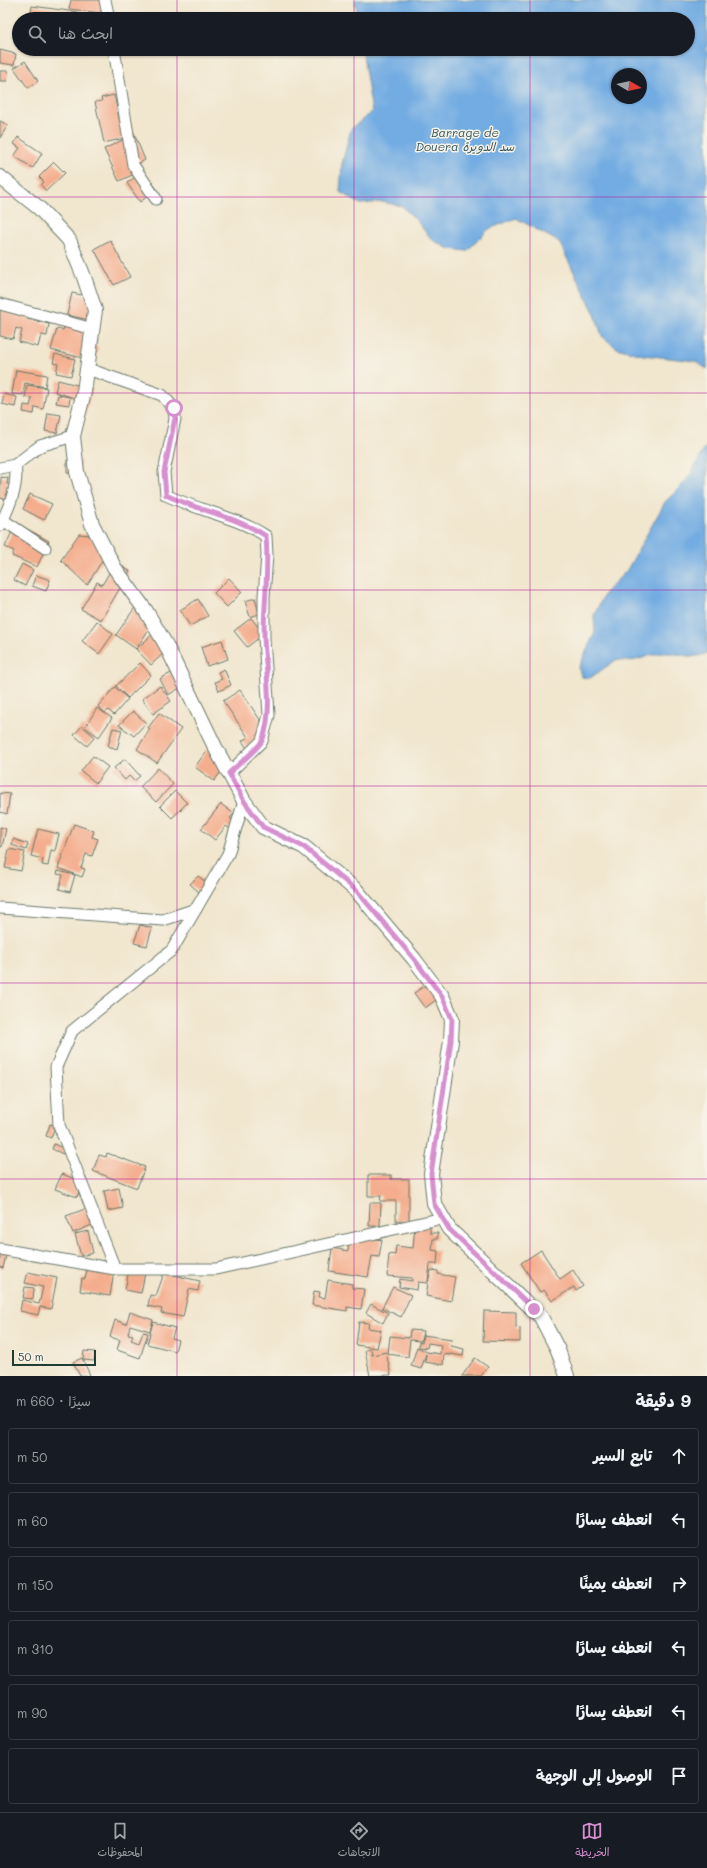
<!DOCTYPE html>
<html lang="ar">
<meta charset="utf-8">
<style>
body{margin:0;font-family:Mali,"Playpen Sans Arabic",sans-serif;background:#242831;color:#f1f3f6;direction:rtl}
.compass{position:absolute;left:611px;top:68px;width:36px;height:36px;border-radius:50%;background:#171b24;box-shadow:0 1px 3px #0004;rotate:99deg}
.scale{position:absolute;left:12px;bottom:10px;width:84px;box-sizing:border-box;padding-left:4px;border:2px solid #1f3d34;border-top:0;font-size:11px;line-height:14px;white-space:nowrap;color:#1f3d34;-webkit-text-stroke:3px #f7f3e8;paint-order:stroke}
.stop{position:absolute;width:12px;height:12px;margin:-9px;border:3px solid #d690ce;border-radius:50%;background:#fff}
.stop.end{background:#d690ce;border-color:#fff;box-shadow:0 1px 4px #0008}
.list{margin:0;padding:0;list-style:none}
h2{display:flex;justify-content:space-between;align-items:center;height:52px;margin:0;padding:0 16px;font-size:17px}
h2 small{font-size:13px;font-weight:400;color:#9ea1a6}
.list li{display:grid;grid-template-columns:26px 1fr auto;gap:12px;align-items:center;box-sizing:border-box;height:56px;margin:0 8px 8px;padding:0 8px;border:1px solid #363941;border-radius:4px}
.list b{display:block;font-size:15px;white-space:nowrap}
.list em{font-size:13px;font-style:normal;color:#9ea1a6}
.icon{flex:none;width:22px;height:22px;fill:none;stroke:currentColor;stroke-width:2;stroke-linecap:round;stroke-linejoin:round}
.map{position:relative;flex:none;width:707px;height:1376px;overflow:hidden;direction:ltr}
.search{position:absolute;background:#171b24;box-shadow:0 1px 3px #0004;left:12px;right:12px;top:12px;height:44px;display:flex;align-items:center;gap:10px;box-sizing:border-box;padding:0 14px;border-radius:22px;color:#9ea1a6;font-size:15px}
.sheet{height:436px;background:#171b24}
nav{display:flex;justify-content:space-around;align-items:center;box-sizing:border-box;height:56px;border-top:1px solid #363941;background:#171b24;font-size:11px;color:#9ea1a6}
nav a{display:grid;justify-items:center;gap:2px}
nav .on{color:#d690ce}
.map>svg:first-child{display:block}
</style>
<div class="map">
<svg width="707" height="1376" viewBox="0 0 707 1376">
<rect width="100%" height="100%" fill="#f7f3e8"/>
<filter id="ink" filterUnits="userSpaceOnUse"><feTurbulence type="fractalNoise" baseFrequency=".025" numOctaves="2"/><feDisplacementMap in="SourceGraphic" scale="8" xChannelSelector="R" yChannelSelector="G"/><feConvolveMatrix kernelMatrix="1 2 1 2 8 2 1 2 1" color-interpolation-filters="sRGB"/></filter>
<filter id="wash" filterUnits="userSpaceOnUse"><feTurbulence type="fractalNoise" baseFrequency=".012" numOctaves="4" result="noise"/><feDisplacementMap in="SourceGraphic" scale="16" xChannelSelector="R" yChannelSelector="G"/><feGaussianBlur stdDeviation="0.9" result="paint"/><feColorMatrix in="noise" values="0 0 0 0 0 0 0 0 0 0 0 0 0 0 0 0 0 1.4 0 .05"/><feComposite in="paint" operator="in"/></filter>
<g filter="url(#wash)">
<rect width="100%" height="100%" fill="#f1e6ce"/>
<g fill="#72ace2" stroke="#48748b" fill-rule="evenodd">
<path d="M355 0H707V369L695 361 643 355 617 348 602 336 595 314 559 242 516 218 489 229 467 251 449 249 431 239 418 222 402 206 382 202 360 204 340 192 342 164 351 129 372 112 362 49H688V19H358ZM617 74H641V98H617Z"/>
<path d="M707 445V653C690 662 674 649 656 654 639 658 636 663 616 660L590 678 582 677 579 667 595 632 594 615 605 593 627 570 665 502 686 481Z"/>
</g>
<g id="blocks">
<g fill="#f4ae8e">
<path d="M71 0H102L101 13 69 9Z"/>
<path d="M32 6 77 12 76 19H30Z"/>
<path d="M0 50 16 54 14 65 0 63Z"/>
<path d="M25 61 38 81 28 88 14 68Z"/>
<path d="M0 71H8L7 81H0Z"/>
<path d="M114 95 120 123 129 121 145 160 138 164 141 171 119 181 104 149 129 137 104 143 95 102 102 101 101 98Z"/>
<path d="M0 121 8 125 0 138Z"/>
<path d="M18 137 42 153 33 168 14 156 20 148 14 144Z"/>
<path d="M54 162 65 173 46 191 41 185 44 182 39 177Z"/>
<path d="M143 171 157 189 140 202 127 183Z"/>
<path d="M110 240 130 277 114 285 94 249Z"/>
<path d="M72 293 96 298 93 321 67 315Z"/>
<path d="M0 304 29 311 27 319 49 324 47 336 41 335 38 347 19 342 22 330 16 328 13 339 0 336Z"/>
<path d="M66 322 98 331 94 346 98 347 94 361 51 350 57 329 63 330Z"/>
<path d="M55 354 75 359 71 376 56 373 58 364 53 363Z"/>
<path d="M16 370 47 375 45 387 25 383 23 395 12 394Z"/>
<path d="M58 380 92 389 85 414 81 400 55 392Z"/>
<path d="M27 385 47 388 43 409 35 407 34 414 23 412 24 405 30 406 32 398 25 397Z"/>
<path d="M4 394 17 397 15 407 2 404Z"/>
<path d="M58 395 70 397 69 405 56 403Z"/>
<path d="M48 413 61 415 57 433 45 431Z"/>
<path d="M67 460 81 461 80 474 67 473Z"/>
<path d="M1 477 8 478 7 484 18 486 15 501 0 498Z"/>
<path d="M30 494 52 504 44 520 23 509Z"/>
<path d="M16 523 49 541 37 567 12 556 14 551 5 547Z"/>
<path d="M79 534 89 535 105 556 87 585 61 560Z"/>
<path d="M115 563 130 571 101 620 81 609 97 582 102 585Z"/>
<path d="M22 564 33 570 25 586 14 580Z"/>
<path d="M36 575 50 580 46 591 32 586Z"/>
<path d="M229 578 242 592 227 607 214 593Z"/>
<path d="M255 598 259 614 250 617 245 601Z"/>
<path d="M198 599 208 616 190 626 180 610Z"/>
<path d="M136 606 155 620 136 649 116 635Z"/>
<path d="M251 618 264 634 247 647 234 631Z"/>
<path d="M97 621 113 634 99 654 82 641Z"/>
<path d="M153 634 167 650 151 665 136 649Z"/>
<path d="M222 640 228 659 207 666 201 647Z"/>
<path d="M140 663 151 675 128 698 116 686Z"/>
<path d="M224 669 231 685 219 691 215 682 222 679 218 672Z"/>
<path d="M171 673 180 688 168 695 160 679Z"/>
<path d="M160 686 171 701 153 714 142 699Z"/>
<path d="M115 687 128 699 114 715 108 710 105 713 98 706Z"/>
<path d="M240 690 269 733 247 748 242 741 248 737 223 701Z"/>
<path d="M97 708 112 718 99 737 85 727Z"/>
<path d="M133 711 146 723 134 736 119 725Z"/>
<path d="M159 713 181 729 157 763 137 749 150 729 148 728Z"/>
<path d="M82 726 95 737 87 746 74 735Z"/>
<path d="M113 728 122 730 117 749 108 746Z"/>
<path d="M208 749 227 764 214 781 195 767Z"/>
<path d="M93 756 108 767 96 783 81 771Z"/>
<path d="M125 759 140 776 134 781 129 776 125 780 114 768Z"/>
<path d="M158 768 173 784 156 802 140 787Z"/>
<path d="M175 791 187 803 172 818 160 806Z"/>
<path d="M0 793 10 794 7 814 0 812Z"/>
<path d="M221 804 234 814 230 818 235 822 230 829 226 826 215 840 201 829Z"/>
<path d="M74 824 94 831 92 837 98 839 92 856 86 854 81 868 85 869 82 877 58 868Z"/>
<path d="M0 827 6 829 2 847 0 846Z"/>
<path d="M38 829 59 834 55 851 51 850 48 866 42 865 43 859 31 856Z"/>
<path d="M13 839 28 844 26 850 12 845Z"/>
<path d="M9 849 25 852 21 871 5 868Z"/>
<path d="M58 871 75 875 70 892 59 889 63 875 57 874Z"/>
<path d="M198 876 207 883 199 892 190 884Z"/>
<path d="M140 925 152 928 147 946 134 943Z"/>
<path d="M429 983 439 998 425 1008 414 993Z"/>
<path d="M50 1124 55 1126 51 1138 46 1136Z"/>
<path d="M54 1144 65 1149 63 1154 52 1149Z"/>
<path d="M107 1153 145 1167 137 1188 93 1171 99 1155 106 1157Z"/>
<path d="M62 1174 83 1182 77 1197 55 1189Z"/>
<path d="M368 1175H391V1179H409V1221H396V1201H380L381 1196H368Z"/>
<path d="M119 1188 123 1208 108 1211 104 1191Z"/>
<path d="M370 1203H381L380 1226H369Z"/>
<path d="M93 1206 99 1222 73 1233 66 1216Z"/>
<path d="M415 1225 430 1227V1233H438L437 1239H433L432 1250 438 1251 437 1264H430L428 1282 431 1270 438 1271V1274L455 1277 451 1301 426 1296 428 1283 418 1282 417 1290 399 1287 400 1279 412 1281V1278L387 1276 389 1254 395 1255 396 1246 413 1248Z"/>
<path d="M88 1231 93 1253 81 1256 75 1234Z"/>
<path d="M359 1236 382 1240 379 1257 372 1256 368 1277 329 1271 332 1248 348 1251 349 1242 357 1244Z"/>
<path d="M0 1250 7 1251 3 1268 0 1267Z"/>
<path d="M541 1250 560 1279 573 1270 583 1286 576 1291 574 1287 552 1301 544 1290 540 1292 521 1263Z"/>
<path d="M104 1269 114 1271 110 1296 80 1291 82 1278 85 1279 87 1270 103 1273Z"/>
<path d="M129 1270 145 1273 141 1293 125 1290Z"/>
<path d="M28 1272 57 1278 51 1309 40 1307 38 1315 20 1311 22 1300 39 1304 43 1287 25 1283Z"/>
<path d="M164 1273 200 1281 198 1291 189 1289 183 1317 161 1313 162 1309 148 1306 150 1295 156 1296Z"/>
<path d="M328 1280 352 1284V1288L364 1289 361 1309 347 1307V1311L312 1305 314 1291 320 1292 319 1297 325 1298Z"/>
<path d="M25 1287 34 1288 33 1299 23 1298Z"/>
<path d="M393 1287 411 1295 401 1317 382 1308Z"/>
<path d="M371 1304 388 1313 383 1323 366 1313Z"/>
<path d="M484 1311 516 1312V1327L520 1328V1342L483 1341Z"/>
<path d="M130 1312 153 1320 150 1331 130 1325 128 1334 133 1335 131 1340 139 1343 143 1332 148 1333 140 1358 117 1350 120 1340 110 1337 115 1320 126 1324Z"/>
<path d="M153 1322 175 1328 172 1338 178 1340 175 1351 147 1344Z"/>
<path d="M359 1322 369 1323 368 1328 381 1330 377 1348 356 1345Z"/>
<path d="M410 1330 423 1331 421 1341 410 1340 408 1357 388 1354 390 1336 409 1338Z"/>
<path d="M423 1335 452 1339 451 1346 464 1349 463 1356 450 1354V1355L444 1354 443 1365 425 1362 426 1354 421 1369 411 1366 417 1347 427 1352 440 1354 441 1345 428 1343 427 1348 419 1347V1342L422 1343Z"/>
<path d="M371 1349 372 1355 386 1352 391 1375 370 1376 365 1350Z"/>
<path d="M84 1351 95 1352 94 1361 83 1360Z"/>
<path d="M82 1358 90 1375 88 1376H80L73 1362Z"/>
<path d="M475 1358 488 1367 481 1376H462Z"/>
</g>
</g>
</g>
<g filter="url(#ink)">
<use href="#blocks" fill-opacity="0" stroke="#68786a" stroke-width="1"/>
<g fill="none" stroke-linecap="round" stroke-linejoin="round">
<g stroke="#68786a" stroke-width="13">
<g id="minor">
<path d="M105 0 109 19"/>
<path d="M114 49 133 165 156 199"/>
<path d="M0 304 93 329"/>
<path d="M88 369 162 395 174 408 175 419 164 472 166 495C199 511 235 516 266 536L267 555 264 597V638L269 715 262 741 229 773"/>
<path d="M0 468 15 465 40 446 73 436"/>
<path d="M3 520 45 548"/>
<path d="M0 526C9 507 19 486 15 465"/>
<path d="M0 908 163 920 196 909"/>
<path d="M0 1249 115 1269H216L443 1218"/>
<path d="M115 1269 59 1125 56 1067 72 1031 172 950 228 854 244 801"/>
</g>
</g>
<g stroke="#68786a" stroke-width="16">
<path id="tertiary" d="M0 177 39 208 69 240 84 277 95 310 84 392 73 436 77 472 92 524 114 567 146 611 166 645 215 747 244 801 263 827 304 847 356 890 414 959 442 996 452 1019 451 1041 431 1174 434 1203 449 1229 541 1317 558 1350 567 1376"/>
</g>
<use href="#minor" stroke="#fff" stroke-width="11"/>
<use href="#tertiary" stroke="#fff" stroke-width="14"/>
</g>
</g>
<g fill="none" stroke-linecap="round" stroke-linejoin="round" filter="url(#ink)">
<path stroke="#d690ce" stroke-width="5" d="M174 408 175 418 164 472 166 495C199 511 235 516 266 536 269 569 264 603 264 636 265 670 274 706 263 739 260 748 236 766 229 773L244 801 263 827 304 847 356 890 414 959 442 996 452 1019 451 1041 431 1174 434 1204 449 1229 534 1309"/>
</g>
<path fill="none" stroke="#b5179e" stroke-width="1" stroke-opacity="0.55" d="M177 0V19M354 0V19M530 0V19M177 49V1376M354 49V1376M530 49V1376M0 197H707M0 393H707M0 590H707M0 786H707M0 983H707M0 1179H707"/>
<g text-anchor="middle" stroke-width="3" stroke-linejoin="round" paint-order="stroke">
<g font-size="12" font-style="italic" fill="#345960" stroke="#f7f3e8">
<text x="465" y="137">Barrage de<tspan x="465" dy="14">Douera سد الدويرة</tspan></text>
</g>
</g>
</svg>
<svg class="compass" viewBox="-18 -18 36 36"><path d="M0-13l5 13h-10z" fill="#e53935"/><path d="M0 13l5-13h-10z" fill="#9ea1a6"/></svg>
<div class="scale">50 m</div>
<div class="stop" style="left:174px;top:408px"></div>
<div class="stop end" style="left:534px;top:1309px"></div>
<div class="search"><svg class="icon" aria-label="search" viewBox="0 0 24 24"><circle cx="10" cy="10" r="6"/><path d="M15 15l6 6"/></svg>ابحث هنا</div>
</div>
<section class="sheet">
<h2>9 دقيقة<small>سيرًا · 660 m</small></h2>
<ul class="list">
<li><svg class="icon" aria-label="ahead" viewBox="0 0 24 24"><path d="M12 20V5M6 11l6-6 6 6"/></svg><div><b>تابع السير</b></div><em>50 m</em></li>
<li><svg class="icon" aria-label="left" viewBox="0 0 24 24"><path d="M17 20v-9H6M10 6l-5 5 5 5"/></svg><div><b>انعطف يسارًا</b></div><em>60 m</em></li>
<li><svg class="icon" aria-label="right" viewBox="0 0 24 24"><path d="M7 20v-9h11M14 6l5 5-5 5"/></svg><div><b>انعطف يمينًا</b></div><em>150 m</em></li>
<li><svg class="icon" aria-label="left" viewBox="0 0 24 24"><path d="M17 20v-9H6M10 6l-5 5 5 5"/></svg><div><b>انعطف يسارًا</b></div><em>310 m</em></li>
<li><svg class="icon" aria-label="left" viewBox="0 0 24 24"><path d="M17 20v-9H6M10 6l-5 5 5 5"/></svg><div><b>انعطف يسارًا</b></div><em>90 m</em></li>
<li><svg class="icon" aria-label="arrive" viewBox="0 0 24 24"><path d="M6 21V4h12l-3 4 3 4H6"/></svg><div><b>الوصول إلى الوجهة</b></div></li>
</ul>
</section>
<nav>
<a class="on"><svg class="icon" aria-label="map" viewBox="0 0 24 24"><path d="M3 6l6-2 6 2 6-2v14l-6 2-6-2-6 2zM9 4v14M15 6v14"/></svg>الخريطة</a>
<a><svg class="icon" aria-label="directions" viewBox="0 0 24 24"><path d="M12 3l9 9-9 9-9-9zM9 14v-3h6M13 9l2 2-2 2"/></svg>الاتجاهات</a>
<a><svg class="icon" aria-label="saved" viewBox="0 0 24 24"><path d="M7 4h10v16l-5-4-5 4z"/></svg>المحفوظات</a>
</nav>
